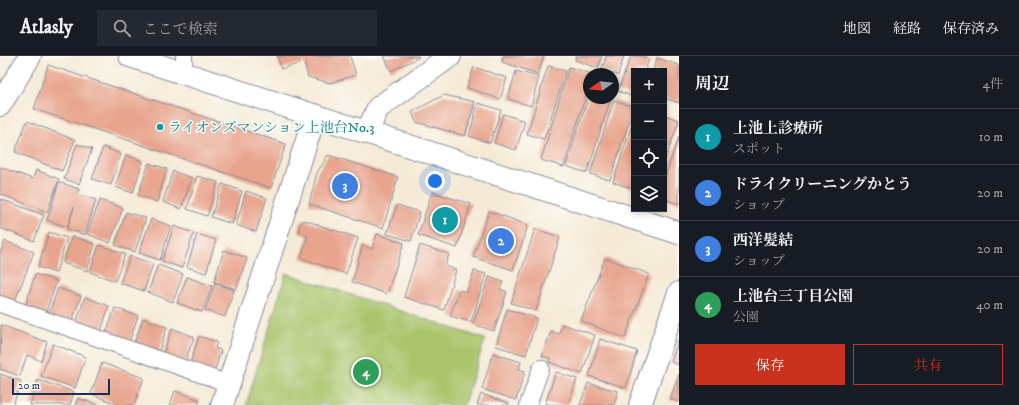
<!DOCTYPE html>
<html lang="ja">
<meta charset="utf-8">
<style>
body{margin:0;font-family:"IM FELL DW Pica","Noto Serif JP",serif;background:#242831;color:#f1f3f6}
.controls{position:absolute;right:12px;top:12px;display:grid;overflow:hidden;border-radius:0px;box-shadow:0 2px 6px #0003}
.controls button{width:36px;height:36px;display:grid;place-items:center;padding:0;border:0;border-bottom:1px solid #363941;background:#171b24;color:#f1f3f6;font:20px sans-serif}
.compass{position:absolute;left:583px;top:12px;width:36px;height:36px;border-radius:50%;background:#171b24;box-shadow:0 2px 6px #0003;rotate:256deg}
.scale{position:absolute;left:12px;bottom:10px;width:98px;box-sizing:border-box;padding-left:4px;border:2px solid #1b2f5e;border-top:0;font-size:11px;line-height:14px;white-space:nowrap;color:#1b2f5e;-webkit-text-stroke:3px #fdfcf7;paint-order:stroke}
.you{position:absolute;left:435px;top:125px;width:14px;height:14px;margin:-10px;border:3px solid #fff;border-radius:50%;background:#1a73e8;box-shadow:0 0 0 6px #1a73e833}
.badge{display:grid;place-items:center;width:26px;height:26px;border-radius:50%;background:#c8321e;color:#fff;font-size:13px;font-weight:700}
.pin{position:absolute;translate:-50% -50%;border:2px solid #fff;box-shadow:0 1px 4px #0006}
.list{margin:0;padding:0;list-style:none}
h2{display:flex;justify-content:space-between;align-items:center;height:52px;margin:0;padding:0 16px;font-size:17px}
h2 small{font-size:13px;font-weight:400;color:#9ea1a6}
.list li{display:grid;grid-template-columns:26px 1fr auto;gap:12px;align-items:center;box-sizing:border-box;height:56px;padding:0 16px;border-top:1px solid #363941}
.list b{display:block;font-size:15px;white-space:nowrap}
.list p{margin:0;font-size:13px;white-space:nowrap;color:#9ea1a6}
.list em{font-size:13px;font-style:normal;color:#9ea1a6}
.actions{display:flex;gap:8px;padding:12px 16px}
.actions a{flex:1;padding:9px 0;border:1px solid #c8321e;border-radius:0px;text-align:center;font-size:14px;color:#c8321e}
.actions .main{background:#c8321e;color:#fff}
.icon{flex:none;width:22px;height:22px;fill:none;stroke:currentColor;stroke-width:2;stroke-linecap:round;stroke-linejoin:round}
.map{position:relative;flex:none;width:679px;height:349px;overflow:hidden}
header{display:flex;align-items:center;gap:24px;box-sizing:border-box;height:56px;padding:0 20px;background:#171b24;border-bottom:1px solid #363941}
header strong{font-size:19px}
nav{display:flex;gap:22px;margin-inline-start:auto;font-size:14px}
.search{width:280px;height:36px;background:#242831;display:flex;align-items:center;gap:10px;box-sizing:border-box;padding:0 14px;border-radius:0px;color:#9ea1a6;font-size:15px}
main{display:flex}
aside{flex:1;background:#171b24}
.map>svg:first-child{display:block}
</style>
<header>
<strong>Atlasly</strong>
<div class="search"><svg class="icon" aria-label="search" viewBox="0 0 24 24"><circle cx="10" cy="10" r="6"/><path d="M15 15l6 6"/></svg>ここで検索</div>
<nav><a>地図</a><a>経路</a><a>保存済み</a></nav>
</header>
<main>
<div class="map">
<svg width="679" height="349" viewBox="0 0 679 349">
<rect width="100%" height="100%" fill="#fdfcf7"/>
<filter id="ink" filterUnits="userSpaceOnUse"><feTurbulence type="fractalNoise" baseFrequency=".025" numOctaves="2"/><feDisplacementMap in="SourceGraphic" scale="8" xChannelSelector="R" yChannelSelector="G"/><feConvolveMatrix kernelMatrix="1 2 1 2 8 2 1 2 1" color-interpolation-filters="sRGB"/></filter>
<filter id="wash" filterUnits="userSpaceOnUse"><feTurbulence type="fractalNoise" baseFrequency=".012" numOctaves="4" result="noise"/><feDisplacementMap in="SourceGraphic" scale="16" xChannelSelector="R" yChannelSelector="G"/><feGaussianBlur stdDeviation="0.9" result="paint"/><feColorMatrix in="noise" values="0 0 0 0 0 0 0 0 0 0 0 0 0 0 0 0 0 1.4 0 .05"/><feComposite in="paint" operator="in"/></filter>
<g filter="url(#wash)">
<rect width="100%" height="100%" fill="#f5ead5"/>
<path fill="#a9c46a" stroke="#627a64" d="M286 217 485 283 464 349H246Z"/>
<g id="blocks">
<g fill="#e8a48d">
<path d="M277 0H350L356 19 330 27 308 21 304 6 281 13Z"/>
<path d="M384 0H418L419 1 391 15Z"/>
<path d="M503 0H544L538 18 502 6Z"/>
<path d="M576 0H602L598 12 575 4Z"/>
<path d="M606 0H624L618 19 602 14Z"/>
<path d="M631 0H640L649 3 645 15H634V41L618 35Z"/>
<path d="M657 2 679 9V47L664 42V15H653Z"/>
<path d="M48 9 286 88 271 132 34 53Z"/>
<path d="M548 10 566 15 544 83 527 78Z"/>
<path d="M474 11 507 22 500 43 467 32Z"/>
<path d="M569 11 592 18H589V29L564 111 541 104Z"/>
<path d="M516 15 539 21 531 50 508 43Z"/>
<path d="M444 39 475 46 465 80 416 66 412 56Z"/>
<path d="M588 42H611L587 117 566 110Z"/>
<path d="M614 44 634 51 610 124 590 118Z"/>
<path d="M478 47 501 54 490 87 469 80Z"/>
<path d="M503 58 525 65 516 94 494 87Z"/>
<path d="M664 59 679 64 664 108Z"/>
<path d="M634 63V124L631 132 613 126Z"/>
<path d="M27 65 75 84 62 115 15 96Z"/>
<path d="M679 80V148L664 143V124Z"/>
<path d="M77 88 92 93 79 128 64 123Z"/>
<path d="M103 91 121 98 111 129 92 123Z"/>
<path d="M126 99 143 105 133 137 115 131Z"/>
<path d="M328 99 398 121 383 172 309 148 317 117Z"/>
<path d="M149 107 167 113 157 146 138 139Z"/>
<path d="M0 111 33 123 36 114 59 123 47 156 0 138Z"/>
<path d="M173 115 192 122 181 153 163 146Z"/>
<path d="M197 120 218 126 207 160 187 153Z"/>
<path d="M59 126 79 133 77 138 96 144 85 179 67 173 74 151 67 171 47 164Z"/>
<path d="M222 128 242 135 232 168 211 161Z"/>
<path d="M246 135 267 142 256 176 236 169Z"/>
<path d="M432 136 471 148 457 192 418 179Z"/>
<path d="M0 143 44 159 34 185 0 172Z"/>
<path d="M100 144 123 152 110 187 87 178Z"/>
<path d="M397 149 420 156 411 185 387 178Z"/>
<path d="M489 155 528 169 513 214 473 201Z"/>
<path d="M126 156 146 162 135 196 115 189Z"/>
<path d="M151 163 171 170 160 204 139 197Z"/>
<path d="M304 164 358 182 346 218 301 202 308 180 299 177V169Z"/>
<path d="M174 170 194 177 182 212 162 205Z"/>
<path d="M535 173 560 181 536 255 511 247Z"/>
<path d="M49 176 67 182 56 217 38 211Z"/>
<path d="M197 178 216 184 206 217 187 211Z"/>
<path d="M377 178 404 187 387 238 352 226 363 189 372 193Z"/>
<path d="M72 180 95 188 87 215 63 207Z"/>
<path d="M5 185 34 196 13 250 0 245V198Z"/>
<path d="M99 189 125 198 115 225 90 216Z"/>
<path d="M420 189 449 198 445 210 456 214 444 254 404 241Z"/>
<path d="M224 194 247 202 236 233 214 226Z"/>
<path d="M130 200 153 208 144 235 120 227Z"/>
<path d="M605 202 649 218 625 282 581 265Z"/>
<path d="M158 209 183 218 173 246 148 236Z"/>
<path d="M474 215 486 218 471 266 450 260 459 234 467 236Z"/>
<path d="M35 218 57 225 44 261 24 254Z"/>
<path d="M187 221 212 230 202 256 177 247Z"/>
<path d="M489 221 503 226 500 233 507 236 494 275 473 268Z"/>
<path d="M215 227 234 234 225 261 205 254Z"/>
<path d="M58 232 81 240 71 268 48 260Z"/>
<path d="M85 241 109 250 100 278 75 270Z"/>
<path d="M115 252 138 260 128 289 105 280Z"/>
<path d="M507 253 537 262 526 299 496 290Z"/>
<path d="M143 262 167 271 157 301 133 291Z"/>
<path d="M562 268 595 279 582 318 549 306 550 302 542 300 551 275 559 278Z"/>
<path d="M1 269 47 286 41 305 27 299 20 320 0 313Z"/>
<path d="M172 272 194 281 184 309 162 301Z"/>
<path d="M199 280 217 286 215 292 221 295 214 316 190 308Z"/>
<path d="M600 283 637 295 626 332 589 320Z"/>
<path d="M679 283V309L671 306Z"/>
<path d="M53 288 86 301 75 332 41 320Z"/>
<path d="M493 297 521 306 519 313 525 315 516 344 482 333Z"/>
<path d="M102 307 144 322 134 349H120L91 338Z"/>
<path d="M556 316 577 323 568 349 545 348Z"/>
<path d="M0 318 21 325 13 349H0Z"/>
<path d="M679 318V346L670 343Z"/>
<path d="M38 324 74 336 70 349H30Z"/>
<path d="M588 327 618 335 614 349H580Z"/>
<path d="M175 335 200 344 198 349H170Z"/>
<path d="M481 338 509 347V349H477Z"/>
<path d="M78 342 99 349H75Z"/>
</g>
</g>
</g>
<g filter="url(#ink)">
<use href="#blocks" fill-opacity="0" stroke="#888c9a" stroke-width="1"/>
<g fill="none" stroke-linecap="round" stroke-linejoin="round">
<g stroke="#888c9a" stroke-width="18">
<g id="lane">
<path d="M184 0V18"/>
<path d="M0 248 229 328"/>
<path d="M528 349 541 312"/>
</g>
</g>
<g stroke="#888c9a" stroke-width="24">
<g id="street">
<path d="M0 49 30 0"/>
<path d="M367 76 378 52 450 0"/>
<path d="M222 349 315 59"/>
<path d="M640 349 679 237"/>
</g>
</g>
<g stroke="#888c9a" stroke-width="24">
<path id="secondary" d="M130 0 679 177"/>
</g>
<use href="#lane" stroke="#fff" stroke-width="16"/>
<use href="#street" stroke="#fff" stroke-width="22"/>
<use href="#secondary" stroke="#fff" stroke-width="22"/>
</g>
</g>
<circle fill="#0f9aa8" stroke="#fdfcf7" stroke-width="1.5" cx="160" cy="71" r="4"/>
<g text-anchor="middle" stroke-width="3" stroke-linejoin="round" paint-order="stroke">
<g font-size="14" fill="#0d838f" stroke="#fdfcf7" text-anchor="start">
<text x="168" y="76">ライオンズマンション上池台No.3</text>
</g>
</g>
</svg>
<div class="controls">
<button>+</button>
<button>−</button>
<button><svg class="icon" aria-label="locate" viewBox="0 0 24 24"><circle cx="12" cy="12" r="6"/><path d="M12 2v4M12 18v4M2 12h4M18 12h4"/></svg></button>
<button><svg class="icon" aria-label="layers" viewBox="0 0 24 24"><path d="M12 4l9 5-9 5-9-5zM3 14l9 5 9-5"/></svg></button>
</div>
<svg class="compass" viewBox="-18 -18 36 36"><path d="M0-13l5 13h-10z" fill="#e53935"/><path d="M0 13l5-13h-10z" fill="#9ea1a6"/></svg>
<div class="scale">20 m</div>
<div class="you"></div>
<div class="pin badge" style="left:445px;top:164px;background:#0f9aa8">1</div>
<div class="pin badge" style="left:501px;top:185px;background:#3f7fe0">2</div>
<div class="pin badge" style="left:345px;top:130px;background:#3f7fe0">3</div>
<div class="pin badge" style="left:366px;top:316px;background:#2e9e5b">4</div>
</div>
<aside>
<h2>周辺<small>4件</small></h2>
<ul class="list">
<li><span class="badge" style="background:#0f9aa8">1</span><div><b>上池上診療所</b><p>スポット</p></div><em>10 m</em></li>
<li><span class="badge" style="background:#3f7fe0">2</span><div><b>ドライクリーニングかとう</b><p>ショップ</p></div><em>20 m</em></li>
<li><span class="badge" style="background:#3f7fe0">3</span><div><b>西洋髪結</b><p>ショップ</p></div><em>20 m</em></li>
<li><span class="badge" style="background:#2e9e5b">4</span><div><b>上池台三丁目公園</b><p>公園</p></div><em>40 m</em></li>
</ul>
<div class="actions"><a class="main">保存</a><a>共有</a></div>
</aside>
</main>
